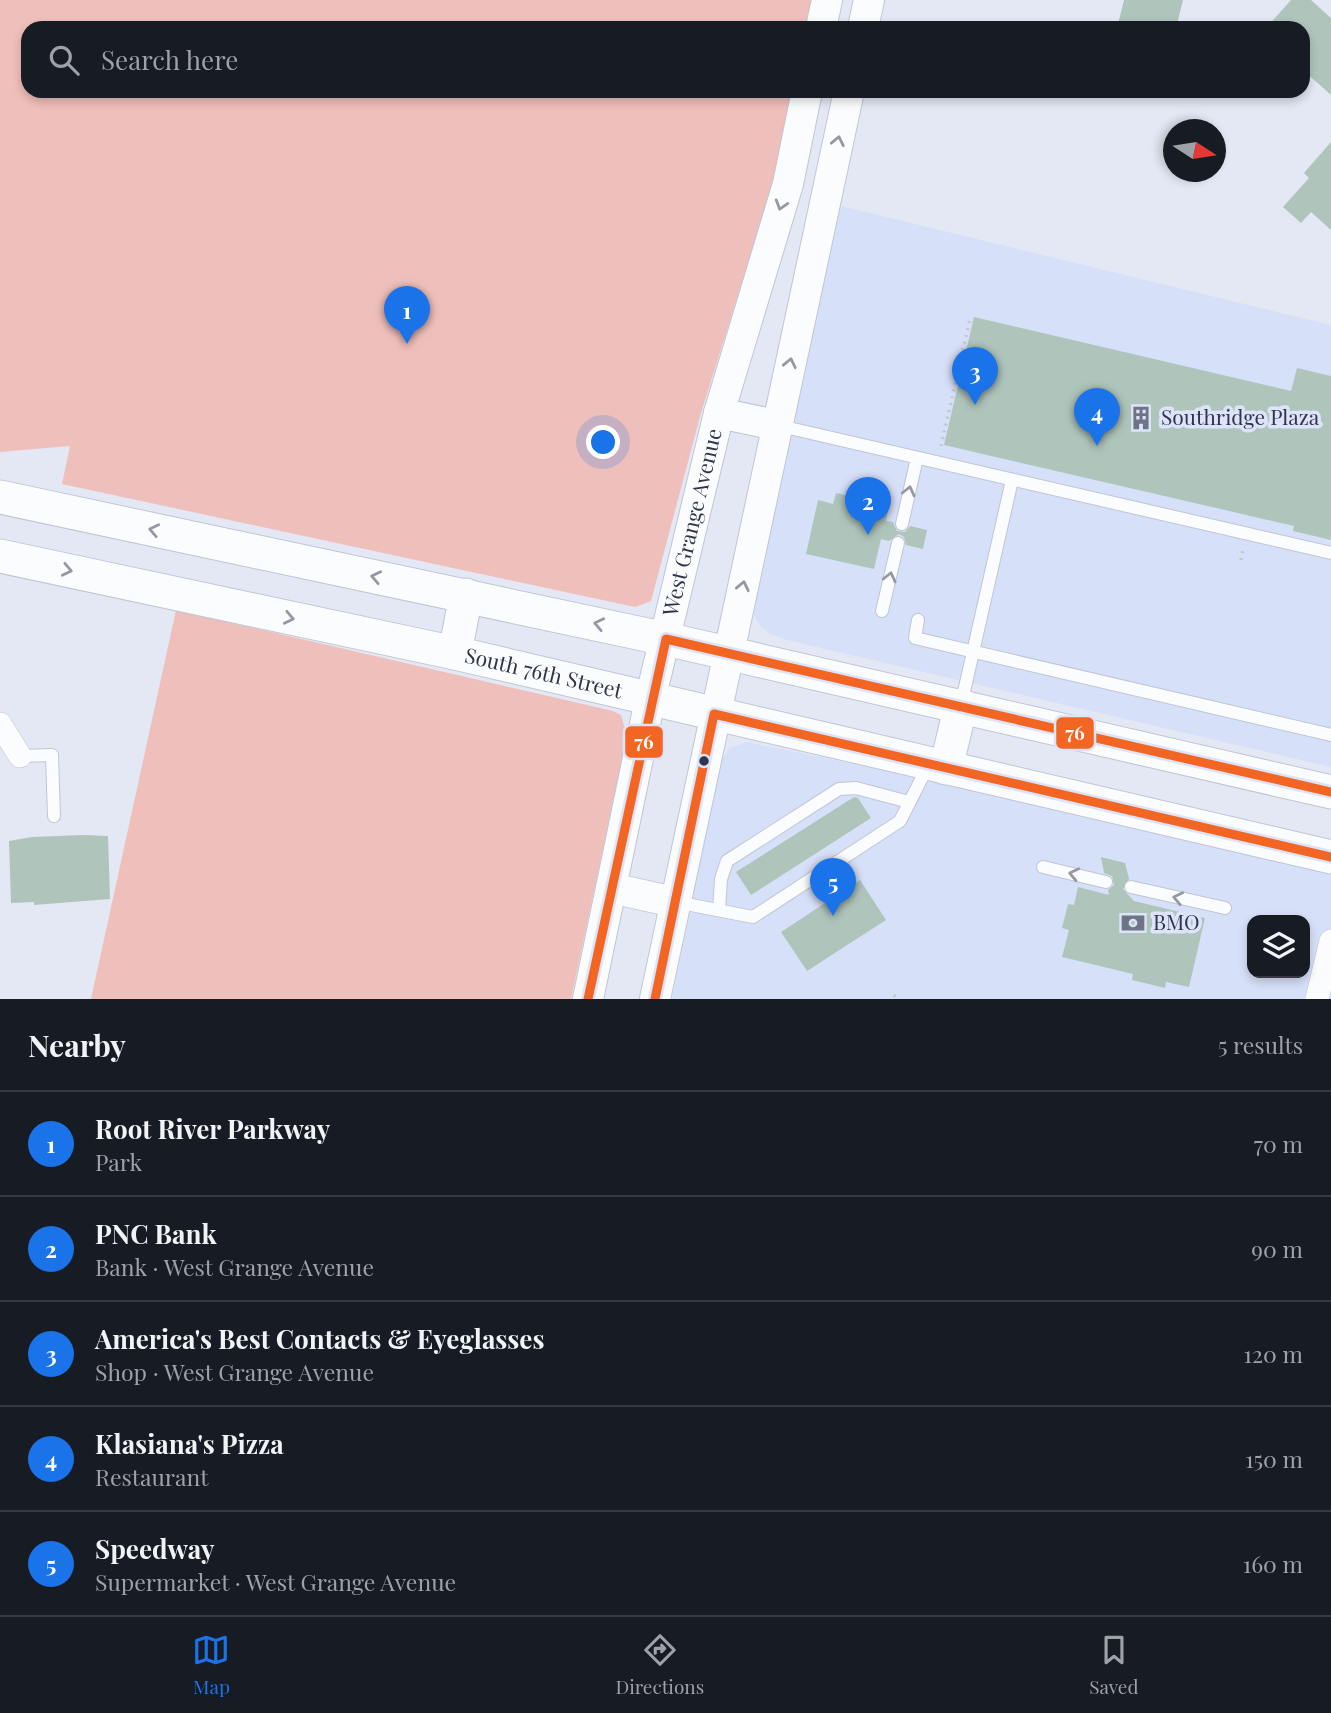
<!DOCTYPE html>
<meta charset="utf-8">
<style>
body{margin:0;font-family:"Playfair Display",serif;background:#20242c;color:#f1f3f6}
.controls{position:absolute;right:21px;bottom:21px;display:grid;overflow:hidden;border-radius:14px;box-shadow:0 4px 10px #0003}
.controls button{width:63px;height:63px;display:grid;place-items:center;padding:0;border:0;border-bottom:2px solid #363941;background:#171b24;color:#f1f3f6;font:35px sans-serif}
.compass{position:absolute;left:1163px;top:119px;width:63px;height:63px;border-radius:50%;background:#171b24;box-shadow:0 4px 10px #0003;rotate:102deg}
.you{position:absolute;left:604px;top:443px;width:24px;height:24px;margin:-18px;border:5px solid #fff;border-radius:50%;background:#1a73e8;box-shadow:0 0 0 10px #1a73e833}
.badge{display:grid;place-items:center;width:46px;height:46px;border-radius:50%;background:#1a73e8;color:#fff;font-size:23px;font-weight:700}
.pin{position:absolute;translate:-50% -58px;filter:drop-shadow(0 2px 4px #0008)}
.pin::after{content:'';position:absolute;top:37px;width:24px;height:21px;background:inherit;clip-path:polygon(0 0,100% 0,50% 100%)}
.list{margin:0;padding:0;list-style:none}
h2{display:flex;justify-content:space-between;align-items:center;height:91px;margin:0;padding:0 28px;font-size:30px}
h2 small{font-size:23px;font-weight:400;color:#9ea1a6}
.list li{display:grid;grid-template-columns:46px 1fr auto;gap:21px;align-items:center;box-sizing:border-box;height:105px;padding:0 28px;border-top:2px solid #363941}
.list b{display:block;font-size:26px;white-space:nowrap}
.list p{margin:0;font-size:23px;white-space:nowrap;color:#9ea1a6}
.list em{font-size:23px;font-style:normal;color:#9ea1a6}
.icon{flex:none;width:38px;height:38px;fill:none;stroke:currentColor;stroke-width:2;stroke-linecap:round;stroke-linejoin:round}
.map{position:relative;flex:none;width:1331px;height:999px;overflow:hidden}
.search{position:absolute;background:#171b24;box-shadow:0 4px 10px #0003;left:21px;right:21px;top:21px;height:77px;display:flex;align-items:center;gap:18px;box-sizing:border-box;padding:0 24px;border-radius:21px;color:#9ea1a6;font-size:26px}
.sheet{height:616px;background:#171b24}
nav{display:flex;justify-content:space-around;align-items:center;box-sizing:border-box;height:98px;border-top:2px solid #363941;background:#171b24;font-size:19px;color:#9ea1a6}
nav a{display:grid;justify-items:center;gap:4px}
nav .on{color:#1a73e8}
.map>svg:first-child{display:block}
</style>
<div class="map">
<svg width="1331" height="999" viewBox="0 0 1331 999">
<rect width="100%" height="100%" fill="#e3e8f4"/>
<g fill="#d7e0f9" fill-rule="evenodd">
<path d="M841 206 1331 325V767L787 640 770 634 760 626 753 613 752 601 798 385Z"/>
<path d="M747 742 936 781 1331 873V999H672L721 761 730 748ZM1252 920H1305V973H1252Z"/>
</g>
<g fill="#efbfbb">
<path d="M0 0H812L806 28H28V91H793L776 173 701 413 651 601 635 607 62 484 70 446 0 452Z"/>
<path d="M176 610 613 711 621 715 627 736 571 999H91Z"/>
</g>
<g fill="#afc5bc">
<path d="M1124 0H1183L1176 28H1117Z"/>
<path d="M1291 0H1311L1331 18V95L1303 70V28H1266Z"/>
<path d="M1331 142V230L1311 212 1301 223 1283 207 1309 178 1304 173Z"/>
<path d="M974 317 1291 391 1297 368 1331 376V540L1293 531 1294 526 944 445Z"/>
<path d="M836 493 889 505 886 521 893 522 897 531 905 532 910 526 927 530 923 549 906 545 904 537 899 534 889 541 881 539 874 569 806 554 818 500 833 504Z"/>
<path d="M854 797 858 798 871 818 751 895 736 872Z"/>
<path d="M84 835 108 836 110 899 34 905V902L11 903 9 841 32 837Z"/>
<path d="M1101 857 1125 863 1129 879 1123 889 1134 901 1205 918 1189 987 1166 982 1165 988 1132 980 1133 974 1062 957 1069 930 1062 928 1068 904 1074 905 1078 887 1109 895 1108 890 1114 885 1112 876 1104 873Z"/>
<path d="M860 880 886 920 807 971 781 932Z"/>
</g>
<g fill="none" stroke-linecap="round" stroke-linejoin="round">
<g stroke="#c0c5d4" stroke-width="14">
<g id="service">
<path d="M776 425 1331 553"/>
<path d="M902 524 917 458"/>
<path d="M882 611 898 543"/>
<path d="M918 620 915 638 1331 735"/>
<path d="M961 705 1012 480"/>
<path d="M20 756 52 755 54 816"/>
<path d="M1043 867 1106 882"/>
<path d="M1131 887 1225 908"/>
<path d="M676 902 753 917 900 821 929 764"/>
<path d="M719 910 721 879 727 861 839 789 856 788 909 802"/>
</g>
</g>
<g stroke="#c0c5d4" stroke-width="24">
<g id="minor">
<path d="M0 724 20 756"/>
<path d="M1317 999 1331 941"/>
</g>
</g>
<g stroke="#c0c5d4" stroke-width="32">
<g id="tertiary">
<path d="M821 28 827 0"/>
<path d="M863 28 869 0"/>
<path d="M719 413 776 425"/>
<path d="M611 888 674 902"/>
<path id="s1" d="M588 999 650 700 719 413 788 184 807 91"/>
<path d="M655 999 849 91"/>
</g>
</g>
<g stroke="#c0c5d4" stroke-width="35">
<g id="secondary">
<path d="M0 497 666 639 1331 792"/>
<path id="s2" d="M0 556 455 653 1331 857"/>
<path d="M455 653 466 595"/>
<path d="M946 768 961 705"/>
</g>
</g>
<g stroke="#c5c6ce" stroke-width="3.5" stroke-dasharray="2 5" stroke-linecap="butt">
<path d="M941 446 970 319"/>
<path d="M1241 560 1243 549"/>
<path d="M894 995 897 999"/>
</g>
<use href="#service" stroke="#fbfcfd" stroke-width="12"/>
<use href="#minor" stroke="#fbfcfd" stroke-width="23"/>
<use href="#tertiary" stroke="#fbfcfd" stroke-width="30"/>
<use href="#secondary" stroke="#fbfcfd" stroke-width="33"/>
<g stroke="#dde4fa" stroke-width="14">
<g id="bus-1">
<path d="M588 999 666 639 1331 792"/>
<path d="M655 999 714 714 1331 857"/>
</g>
</g>
<use href="#bus-1" stroke="#f26522" stroke-width="9"/>
</g>
<defs><path id="oneway-chevron" d="M-2-3.5L2.5 0L-2 3.5" fill="none" stroke-width="1.6" stroke-linecap="round" stroke-linejoin="round" transform="scale(1.75)"/></defs>
<g stroke="#9598a4">
<use href="#oneway-chevron" transform="translate(838 141) rotate(-78)"/>
<use href="#oneway-chevron" transform="translate(781 205) rotate(107)"/>
<use href="#oneway-chevron" transform="translate(790 363) rotate(-78)"/>
<use href="#oneway-chevron" transform="translate(909 491) rotate(-77)"/>
<use href="#oneway-chevron" transform="translate(154 530) rotate(-168)"/>
<use href="#oneway-chevron" transform="translate(67 570) rotate(12)"/>
<use href="#oneway-chevron" transform="translate(376 577) rotate(-168)"/>
<use href="#oneway-chevron" transform="translate(890 577) rotate(-77)"/>
<use href="#oneway-chevron" transform="translate(743 586) rotate(-78)"/>
<use href="#oneway-chevron" transform="translate(289 618) rotate(12)"/>
<use href="#oneway-chevron" transform="translate(599 624) rotate(-168)"/>
<use href="#oneway-chevron" transform="translate(1074 874) rotate(-167)"/>
<use href="#oneway-chevron" transform="translate(1178 898) rotate(-168)"/>
</g>
<defs>
<g id="building-bare" transform="scale(1.89)"><path d="M-4-6H4V6H1V3H-1V6H-4ZM-2.5-4.3h1.7v1.8h-1.7ZM.8-4.3h1.7v1.8H.8ZM-2.5-1h1.7V.8h-1.7ZM.8-1h1.7V.8H.8Z" fill="#6e7486" stroke="#dde4fa" stroke-width="2.5" paint-order="stroke"/></g>
<g id="bank-bare" transform="scale(1.89)"><path d="M-6-4H6V4H-6ZM0-2.3a2.3 2.3 0 1 0 0 4.6a2.3 2.3 0 1 0 0-4.6Z" fill="#6e7486" stroke="#dde4fa" stroke-width="2.5" paint-order="stroke"/></g>
</defs>
<g fill-rule="evenodd">
<use href="#building-bare" x="1141" y="418"/>
<use href="#bank-bare" x="1133" y="923"/>
</g>
<circle fill="#2f354a" stroke="#dde4fa" stroke-width="2.5" cx="704" cy="761" r="6"/>
<g text-anchor="middle" stroke-width="7" stroke-linejoin="round" paint-order="stroke">
<g font-size="21" fill="#2f354a" stroke="#dde4fa" text-anchor="start">
<text x="1161" y="425">Southridge Plaza</text>
<text x="1153" y="930">BMO</text>
</g>
<g font-size="21" fill="#2f354a" stroke="#dde4fa">
<text dy="7" stroke="none"><textPath href="#s1" startOffset="488">West Grange Avenue</textPath></text>
<text dy="7" stroke="none"><textPath href="#s2" startOffset="556">South 76th Street</textPath></text>
</g>
</g>
<g stroke="#dde4fa" stroke-width="2.5">
<rect x="1055" y="716" width="40" height="34" rx="7" fill="#f26522"/>
<rect x="624" y="725" width="40" height="34" rx="7" fill="#f26522"/>
</g>
<g font-size="19" text-anchor="middle" font-weight="bold" fill="#fff">
<text x="1075" y="740">76</text>
<text x="644" y="749">76</text>
</g>
</svg>
<div class="controls">
<button><svg class="icon" aria-label="layers" viewBox="0 0 24 24"><path d="M12 4l9 5-9 5-9-5zM3 14l9 5 9-5"/></svg></button>
</div>
<svg class="compass" viewBox="-18 -18 36 36"><path d="M0-13l5 13h-10z" fill="#e53935"/><path d="M0 13l5-13h-10z" fill="#9ea1a6"/></svg>
<div class="you"></div>
<div class="pin badge" style="left:407px;top:344px">1</div>
<div class="pin badge" style="left:868px;top:535px">2</div>
<div class="pin badge" style="left:975px;top:405px">3</div>
<div class="pin badge" style="left:1097px;top:446px">4</div>
<div class="pin badge" style="left:833px;top:916px">5</div>
<div class="search"><svg class="icon" aria-label="search" viewBox="0 0 24 24"><circle cx="10" cy="10" r="6"/><path d="M15 15l6 6"/></svg>Search here</div>
</div>
<section class="sheet">
<h2>Nearby<small>5 results</small></h2>
<ul class="list">
<li><span class="badge">1</span><div><b>Root River Parkway</b><p>Park</p></div><em>70 m</em></li>
<li><span class="badge">2</span><div><b>PNC Bank</b><p>Bank · West Grange Avenue</p></div><em>90 m</em></li>
<li><span class="badge">3</span><div><b>America's Best Contacts &amp; Eyeglasses</b><p>Shop · West Grange Avenue</p></div><em>120 m</em></li>
<li><span class="badge">4</span><div><b>Klasiana's Pizza</b><p>Restaurant</p></div><em>150 m</em></li>
<li><span class="badge">5</span><div><b>Speedway</b><p>Supermarket · West Grange Avenue</p></div><em>160 m</em></li>
</ul>
</section>
<nav>
<a class="on"><svg class="icon" aria-label="map" viewBox="0 0 24 24"><path d="M3 6l6-2 6 2 6-2v14l-6 2-6-2-6 2zM9 4v14M15 6v14"/></svg>Map</a>
<a><svg class="icon" aria-label="directions" viewBox="0 0 24 24"><path d="M12 3l9 9-9 9-9-9zM9 14v-3h6M13 9l2 2-2 2"/></svg>Directions</a>
<a><svg class="icon" aria-label="saved" viewBox="0 0 24 24"><path d="M7 4h10v16l-5-4-5 4z"/></svg>Saved</a>
</nav>
